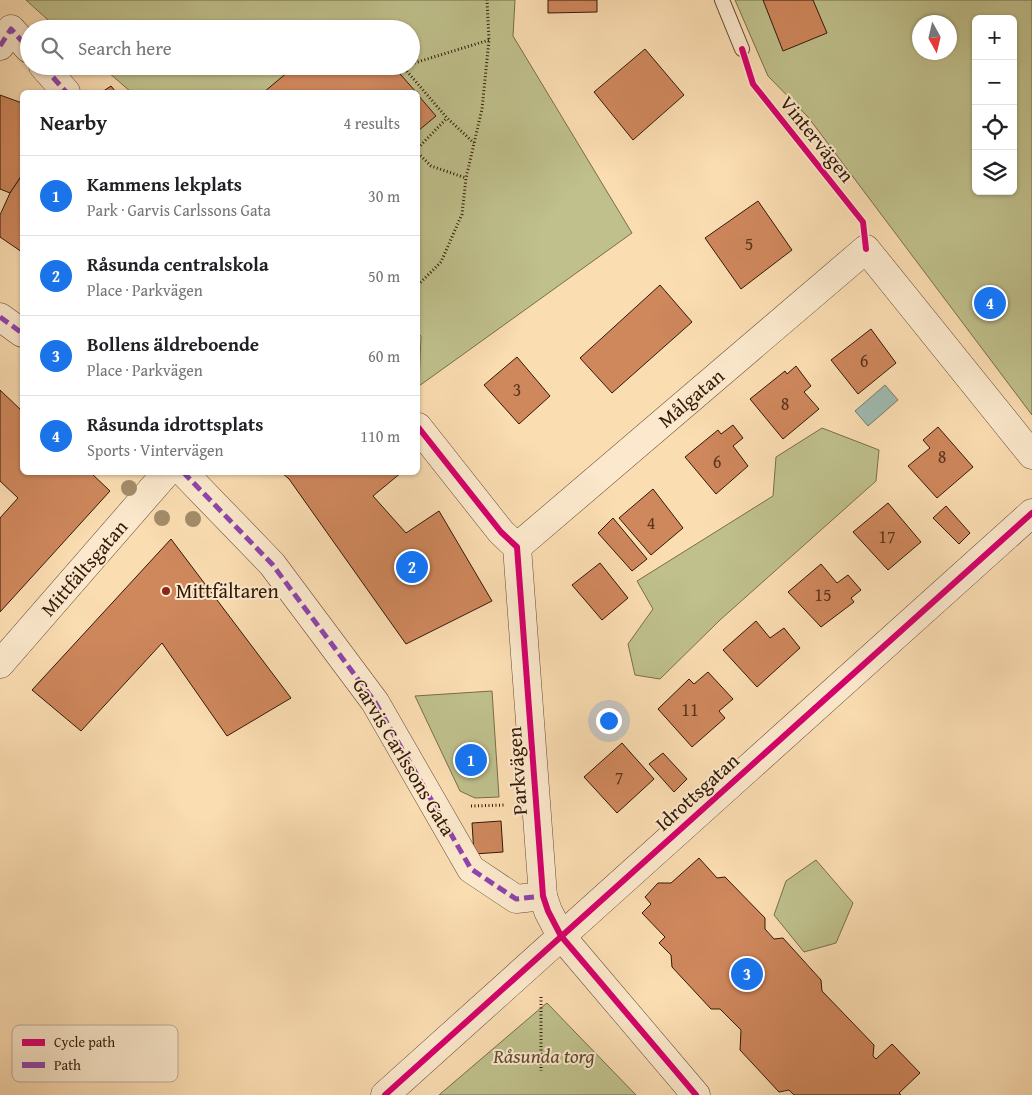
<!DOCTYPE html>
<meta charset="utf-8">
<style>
body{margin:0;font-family:"Gentium Book Plus",serif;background:#f6f6f6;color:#202124}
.controls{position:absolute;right:15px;top:15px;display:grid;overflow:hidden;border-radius:8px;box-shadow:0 1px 4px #0004}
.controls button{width:45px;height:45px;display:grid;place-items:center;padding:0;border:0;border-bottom:1px solid #e0e0e0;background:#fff;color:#202124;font:25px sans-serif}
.compass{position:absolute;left:912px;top:15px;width:45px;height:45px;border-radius:50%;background:#fff;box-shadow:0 1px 4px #0004;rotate:172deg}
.you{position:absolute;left:608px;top:720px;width:18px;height:18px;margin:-12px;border:4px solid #fff;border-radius:50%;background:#1a73e8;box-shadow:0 0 0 8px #1a73e833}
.badge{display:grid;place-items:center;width:32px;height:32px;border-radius:50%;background:#1a73e8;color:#fff;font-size:16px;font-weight:700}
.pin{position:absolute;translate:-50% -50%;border:2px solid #fff;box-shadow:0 1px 5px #0006}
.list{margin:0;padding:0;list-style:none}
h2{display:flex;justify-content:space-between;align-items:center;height:65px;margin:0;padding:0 20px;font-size:21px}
h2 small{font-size:16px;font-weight:400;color:#757577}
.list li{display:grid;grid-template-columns:32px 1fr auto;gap:15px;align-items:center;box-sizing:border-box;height:80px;padding:0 20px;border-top:1px solid #e0e0e0}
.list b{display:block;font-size:19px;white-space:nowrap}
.list p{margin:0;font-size:16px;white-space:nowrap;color:#757577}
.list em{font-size:16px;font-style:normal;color:#757577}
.icon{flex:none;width:28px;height:28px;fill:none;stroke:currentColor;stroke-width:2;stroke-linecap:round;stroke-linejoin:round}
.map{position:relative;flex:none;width:1032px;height:1095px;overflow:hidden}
.search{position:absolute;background:#fff;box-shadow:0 1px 4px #0004;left:20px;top:20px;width:400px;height:55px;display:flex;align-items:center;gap:12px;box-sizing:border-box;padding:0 18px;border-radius:28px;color:#757577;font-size:19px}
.panel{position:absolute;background:#fff;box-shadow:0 1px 4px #0004;left:20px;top:90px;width:400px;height:385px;border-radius:8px}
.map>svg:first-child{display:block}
</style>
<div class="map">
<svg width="1032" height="1095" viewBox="0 0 1032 1095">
<rect width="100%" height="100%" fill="#fbddb2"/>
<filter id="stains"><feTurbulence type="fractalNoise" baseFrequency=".004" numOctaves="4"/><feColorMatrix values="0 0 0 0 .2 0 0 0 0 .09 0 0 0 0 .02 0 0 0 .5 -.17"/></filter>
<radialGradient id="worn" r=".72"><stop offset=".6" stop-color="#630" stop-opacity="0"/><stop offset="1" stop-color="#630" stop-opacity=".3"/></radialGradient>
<g fill="#bfc08c" stroke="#796c4a" fill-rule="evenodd">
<path d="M26 0H515L513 36 632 233 419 386 421 336 418 333V92H131L101 66H411V29H58Z"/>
<path d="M735 0H1032V415L808 117 768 76ZM976 19H1013V191H976ZM920 22H950V52H920Z"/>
<path d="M822 428 879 450 876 481 720 620 660 679 635 675 628 644 653 609 637 581 773 496 776 457Z"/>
<path d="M492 691 499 797 475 798 460 791 415 696Z"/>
<path d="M816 860 853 903 836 943 804 952 774 915 786 881Z"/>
<path d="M547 1003 636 1095H439L542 1007Z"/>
</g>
<path fill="#9fbbb1" stroke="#747a6d" d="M885 385 898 400 868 426 855 411Z"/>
<g fill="#cf875c" stroke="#331807">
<path d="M548 0H597V12L548 13Z"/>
<path d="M763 0H813L827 33 783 51Z"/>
<path d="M645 49 684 95 633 140 594 92Z"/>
<path d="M295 66H393L416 92H264Z"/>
<path d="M111 86 116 92H102Z"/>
<path d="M0 95 22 103V175L10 193 0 189Z"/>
<path d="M418 95 436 116 418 131Z"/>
<path d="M22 175V252L0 237V215L10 193Z"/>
<path d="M758 201 792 250 741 289 705 238Z"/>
<path d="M660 285 692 322 612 393 580 358Z"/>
<path d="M871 329 896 363 858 394 831 360Z"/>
<path d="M517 357 550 396 519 424 484 385Z"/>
<path d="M796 366 811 386 804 392 819 409 783 439 750 399 785 371 787 374Z"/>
<path d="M0 390 22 411V472H90L110 491 0 612V518L18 498 0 481Z"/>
<path d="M733 425 743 438 733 446 748 466 716 494 685 457 718 430 721 434Z"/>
<path d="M938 427 973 467 937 498 908 466 930 448 923 440Z"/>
<path d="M281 472H402L373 496 406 533 439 511 492 601 406 644 289 479Z"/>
<path d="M653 489 683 528 651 555 619 518Z"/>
<path d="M888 503 921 542 888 570 853 532Z"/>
<path d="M946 506 970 533 959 544 933 518Z"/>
<path d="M613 518 647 559 632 571 598 533Z"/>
<path d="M171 539 291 698 227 736 162 643 81 731 32 690Z"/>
<path d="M600 563 628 598 602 620 572 585Z"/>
<path d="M821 564 837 583 848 575 861 590 851 598 854 602 821 627 788 592Z"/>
<path d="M756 621 770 638 784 628 800 648 757 687 723 650Z"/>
<path d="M708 672 733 699 719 711 725 718 692 747 658 709 689 679 694 684Z"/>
<path d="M622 743 654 779 617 813 584 777Z"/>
<path d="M663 753 687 779 674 792 649 764Z"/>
<path d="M501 821 503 852 474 854 472 823Z"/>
<path d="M699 858 717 878 725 877 765 918V929L774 939 783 938 821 980 822 991 874 1045 873 1056 876 1059 892 1044 920 1073 899 1093 901 1095H794L789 1090 779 1092 740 1050 741 1030 720 1009H711L672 967 671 955 659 943 665 937 642 913 651 904 645 897 658 883H671Z"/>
</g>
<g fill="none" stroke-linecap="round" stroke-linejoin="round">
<g stroke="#654932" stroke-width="16">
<path id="lane" d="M722 0 742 49"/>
</g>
<g stroke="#654932" stroke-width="29">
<g id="street">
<path d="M0 46 11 29 29 49"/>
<path d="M43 66 66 92"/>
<path d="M0 317 22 333"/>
<path d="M418 427 501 532 517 547 543 896 548 911 561 936 696 1095"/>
<path d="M183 472 272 564 375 702 471 869 516 899 543 896"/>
<path d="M517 547 866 249 1032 455"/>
<path d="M0 664 167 472"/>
<path d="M385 1095 1032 513"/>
</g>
</g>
<g stroke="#331807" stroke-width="3" stroke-dasharray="1 2.5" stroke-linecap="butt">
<path d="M411 64 489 40"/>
<path d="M408 66 405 69 447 118 474 143"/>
<path d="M418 148 447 118"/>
<path d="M418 153 431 166 466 178"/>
<path d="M418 285 441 262 462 214 466 178 482 109 489 40 487 0"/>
<path d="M471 806 505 805"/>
<path d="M541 997V1071"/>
</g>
<use href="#lane" stroke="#fce9cd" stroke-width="14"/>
<use href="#street" stroke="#fce9cd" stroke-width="28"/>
<g stroke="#8e44ad" stroke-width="5" stroke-dasharray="10 5" stroke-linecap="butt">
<path d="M0 46 11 29 29 49"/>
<path d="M43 66 66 92"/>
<path d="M0 317 22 333"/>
<path d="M183 472 272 564 375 702 471 869 516 899 543 896"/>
</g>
<g stroke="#fce9cd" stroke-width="9">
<g id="cycleway">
<path d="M742 49 753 84 863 222 866 249"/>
<path d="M418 427 501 532 517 547 543 896 548 911 561 936 696 1095"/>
<path d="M385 1095 1032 513"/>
</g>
</g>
<use href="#cycleway" stroke="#d6006c" stroke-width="6"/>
</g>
<g fill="#a48c6a">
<circle cx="129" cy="488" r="8"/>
<circle cx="162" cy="518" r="8"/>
<circle cx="193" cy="519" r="8"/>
</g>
<circle fill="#8f2418" stroke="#fce9cd" stroke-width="2" cx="166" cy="591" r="5"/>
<g text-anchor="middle" stroke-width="4" stroke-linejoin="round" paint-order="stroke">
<g font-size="18" fill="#5a341c">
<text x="749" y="250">5</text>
<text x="864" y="367">6</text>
<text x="517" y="396">3</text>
<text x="785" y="410">8</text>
<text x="942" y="463">8</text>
<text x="717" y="468">6</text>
<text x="651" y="529">4</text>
<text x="887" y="543">17</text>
<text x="823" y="601">15</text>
<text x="690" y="716">11</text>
<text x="619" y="784">7</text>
</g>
<g font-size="20" fill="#331807" stroke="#fce9cd">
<text transform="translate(817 139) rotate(51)" y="7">Vintervägen</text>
<text transform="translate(691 398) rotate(-40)" y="7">Målgatan</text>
<text transform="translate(84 568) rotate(-49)" y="7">Mittfältsgatan</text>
<text transform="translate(404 757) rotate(59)" y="7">Garvis Carlssons Gata</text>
<text transform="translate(517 771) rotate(-94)" y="7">Parkvägen</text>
<text transform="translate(697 792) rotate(-42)" y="7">Idrottsgatan</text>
</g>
<g font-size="20" fill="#331807" stroke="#fce9cd" text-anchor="start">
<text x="176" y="598">Mittfältaren</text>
</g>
<g font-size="20" font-style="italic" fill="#5d4a2f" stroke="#fce9cd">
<text x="544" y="1063">Råsunda torg</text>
</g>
</g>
<rect x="12" y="1025" width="166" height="57" rx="8" fill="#fce9cd" stroke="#c0aa92" stroke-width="1"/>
<rect x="22" y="1039" width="23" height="7" fill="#d6006c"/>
<rect x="22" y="1062" width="23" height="6" fill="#8e44ad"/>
<g font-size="14" fill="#331807">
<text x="54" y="1047">Cycle path</text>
<text x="54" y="1070">Path</text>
</g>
<rect width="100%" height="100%" filter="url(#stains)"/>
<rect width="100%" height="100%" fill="url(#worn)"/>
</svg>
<div class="controls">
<button>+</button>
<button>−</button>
<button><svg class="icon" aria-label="locate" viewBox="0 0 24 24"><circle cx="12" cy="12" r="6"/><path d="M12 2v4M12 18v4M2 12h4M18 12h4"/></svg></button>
<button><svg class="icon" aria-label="layers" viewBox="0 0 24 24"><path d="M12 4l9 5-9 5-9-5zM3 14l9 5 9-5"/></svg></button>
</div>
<svg class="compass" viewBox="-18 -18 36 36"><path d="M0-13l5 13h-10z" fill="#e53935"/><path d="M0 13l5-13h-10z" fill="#757577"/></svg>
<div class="you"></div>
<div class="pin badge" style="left:471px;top:760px">1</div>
<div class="pin badge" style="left:412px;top:567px">2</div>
<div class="pin badge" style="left:747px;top:974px">3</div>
<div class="pin badge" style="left:990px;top:303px">4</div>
<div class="search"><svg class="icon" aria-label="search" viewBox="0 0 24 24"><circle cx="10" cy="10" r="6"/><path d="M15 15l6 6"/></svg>Search here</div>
<section class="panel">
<h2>Nearby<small>4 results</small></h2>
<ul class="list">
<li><span class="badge">1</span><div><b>Kammens lekplats</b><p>Park · Garvis Carlssons Gata</p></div><em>30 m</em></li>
<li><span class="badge">2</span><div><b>Råsunda centralskola</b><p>Place · Parkvägen</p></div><em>50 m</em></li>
<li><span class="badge">3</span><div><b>Bollens äldreboende</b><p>Place · Parkvägen</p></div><em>60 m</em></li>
<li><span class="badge">4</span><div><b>Råsunda idrottsplats</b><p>Sports · Vintervägen</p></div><em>110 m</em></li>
</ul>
</section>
</div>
